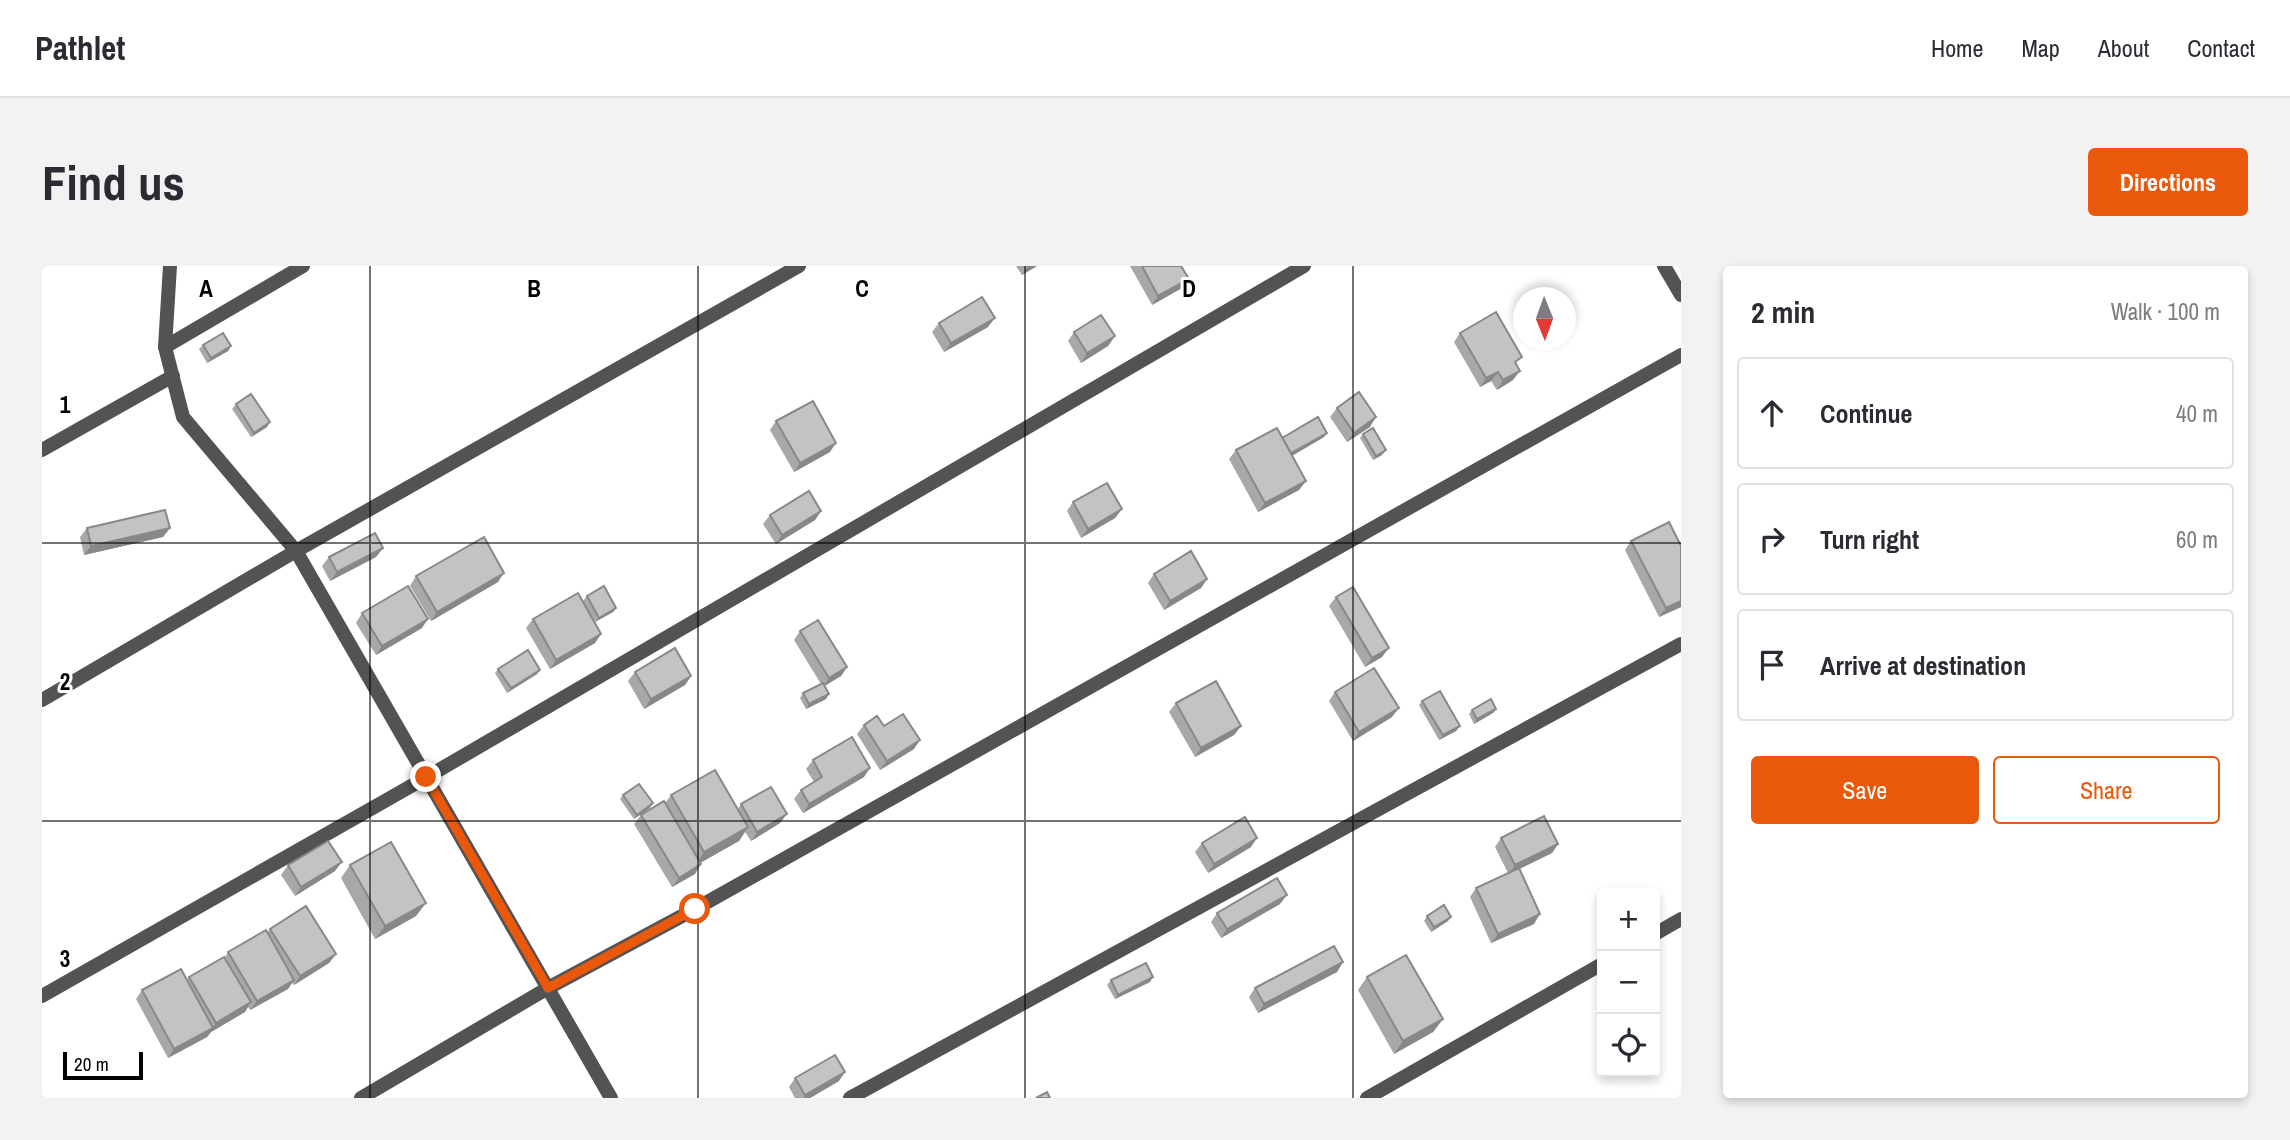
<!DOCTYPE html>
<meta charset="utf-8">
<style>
body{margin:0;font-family:"Archivo Narrow",sans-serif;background:#f2f2f3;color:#2b2b33}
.controls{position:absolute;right:21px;bottom:21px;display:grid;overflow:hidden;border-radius:7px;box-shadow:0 4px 10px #0003}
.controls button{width:63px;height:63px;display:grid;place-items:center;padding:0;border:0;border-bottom:2px solid #e1e1e2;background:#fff;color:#2b2b33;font:35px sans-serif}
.compass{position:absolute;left:1471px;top:21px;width:63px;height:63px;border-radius:50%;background:#fff;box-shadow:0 4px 10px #0003;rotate:179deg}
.scale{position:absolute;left:21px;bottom:18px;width:80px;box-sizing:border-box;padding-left:7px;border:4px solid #000;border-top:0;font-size:19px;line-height:24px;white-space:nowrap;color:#000;-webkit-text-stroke:5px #fff;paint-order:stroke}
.stop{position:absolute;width:21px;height:21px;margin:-16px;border:5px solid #ea580c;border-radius:50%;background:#fff}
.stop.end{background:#ea580c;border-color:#fff;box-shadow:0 2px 7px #0008}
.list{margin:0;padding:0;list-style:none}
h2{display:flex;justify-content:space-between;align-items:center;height:91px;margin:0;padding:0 28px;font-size:30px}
h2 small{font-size:23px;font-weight:400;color:#7c7c81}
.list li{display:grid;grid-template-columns:46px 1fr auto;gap:21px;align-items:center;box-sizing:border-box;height:112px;margin:0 14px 14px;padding:0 14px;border:2px solid #e1e1e2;border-radius:7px}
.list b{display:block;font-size:26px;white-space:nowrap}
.list em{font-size:23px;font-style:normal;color:#7c7c81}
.actions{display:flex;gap:14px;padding:21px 28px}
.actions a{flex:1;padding:16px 0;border:2px solid #ea580c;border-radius:7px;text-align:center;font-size:24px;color:#ea580c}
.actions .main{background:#ea580c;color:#fff}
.icon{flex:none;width:38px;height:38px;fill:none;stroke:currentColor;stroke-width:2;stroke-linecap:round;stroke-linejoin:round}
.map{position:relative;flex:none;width:1639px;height:832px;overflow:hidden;border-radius:7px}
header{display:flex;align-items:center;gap:42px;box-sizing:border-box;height:98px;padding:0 35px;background:#fff;border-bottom:2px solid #e1e1e2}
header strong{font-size:33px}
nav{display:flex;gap:38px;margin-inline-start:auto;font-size:24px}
.intro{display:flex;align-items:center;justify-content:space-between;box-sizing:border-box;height:168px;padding:0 42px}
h1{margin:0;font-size:49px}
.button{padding:18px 32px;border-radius:7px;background:#ea580c;color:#fff;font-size:24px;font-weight:700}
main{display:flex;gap:42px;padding:0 42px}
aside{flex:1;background:#fff;border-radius:7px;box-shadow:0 4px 10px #0003}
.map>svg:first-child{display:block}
</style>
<header>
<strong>Pathlet</strong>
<nav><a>Home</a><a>Map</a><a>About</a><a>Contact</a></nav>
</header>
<div class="intro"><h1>Find us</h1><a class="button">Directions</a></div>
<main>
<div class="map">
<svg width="1639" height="832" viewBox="0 0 1639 832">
<rect width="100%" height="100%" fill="#fff"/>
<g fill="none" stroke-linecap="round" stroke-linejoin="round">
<g stroke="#535353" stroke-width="14">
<path d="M128 0 123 81 141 151 254 285 569 832"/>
<path d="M1622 0 1639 29"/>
<path d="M123 81 261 0"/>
<path d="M0 184 131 110"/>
<path d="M0 434 254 285 757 0"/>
<path d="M1613 668 1639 653"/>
<path d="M0 730 385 511 1262 0"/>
<path d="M319 832 506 722 653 643 1639 89"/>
<path d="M808 832 1639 378"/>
<path d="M1325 832 1560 698"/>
</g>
</g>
<g fill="#a8a8a8">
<path d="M974 0H995L980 9Z"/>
<path d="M1088 0H1139L1147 13 1140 22 1110 39Z"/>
<path d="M897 57 946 61 902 86 890 66Z"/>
<path d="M1032 66 1073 70 1066 80 1039 97 1026 75Z"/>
<path d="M1418 67 1475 99 1471 114 1455 124 1449 115 1438 121 1412 76Z"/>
<path d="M161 79 189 80 186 85 165 97 157 83Z"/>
<path d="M194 138 225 161 209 171 190 143Z"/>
<path d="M1295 142 1328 161 1305 176 1288 151Z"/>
<path d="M734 155 788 186 752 206 728 164Z"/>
<path d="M1285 167 1282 171 1250 190 1264 215 1257 224 1216 246 1187 193 1194 184 1240 172Z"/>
<path d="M1321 168 1340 189 1331 194 1318 172Z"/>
<path d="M1031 236 1080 243 1073 252 1039 272 1025 245Z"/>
<path d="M779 245 773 254 734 278 721 258 728 249Z"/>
<path d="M45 262H128L121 271 42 289 38 271Z"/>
<path d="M1589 275 1639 341 1617 351 1583 284Z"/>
<path d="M341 282 334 291 288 315 280 300 287 291Z"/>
<path d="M1112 308 1165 313 1159 322 1122 344 1106 317Z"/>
<path d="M374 310 456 316 389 355 368 320Z"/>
<path d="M545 330 574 342 571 346 553 356 541 335Z"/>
<path d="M1294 331 1340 391 1323 401 1287 340Z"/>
<path d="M320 347 380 362 334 389 314 357Z"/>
<path d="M491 353 559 368 553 377 508 403 484 362Z"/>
<path d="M758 365 805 401 799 410 783 419 784 433 764 443 758 432 761 427 779 418 752 374Z"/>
<path d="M456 403 498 404 495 408 465 427 453 407Z"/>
<path d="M593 406 649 410 643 419 602 443 586 415Z"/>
<path d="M1293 426 1350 451 1311 475 1287 435Z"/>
<path d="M1380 435 1418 460 1414 465 1397 474 1377 439Z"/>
<path d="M1134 437 1199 460 1192 469 1153 491 1127 446Z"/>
<path d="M1454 443 1451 447 1432 458 1427 448 1430 444Z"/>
<path d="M822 459 842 460 872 483 838 504 815 468Z"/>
<path d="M771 494 822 511 761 547 752 533 759 524 772 516 764 503Z"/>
<path d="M581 529 608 542 592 553 578 533Z"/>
<path d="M629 529 696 543 699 538 738 557 709 575 703 566 697 575 658 596 653 608 630 621 592 558 599 549 623 537Z"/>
<path d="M1459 572 1516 578 1510 587 1477 603 1492 658 1449 677 1428 631 1434 622 1466 607 1453 581Z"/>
<path d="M1160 577 1209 581 1166 607 1153 586Z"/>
<path d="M246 599 293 605 253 630 239 609Z"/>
<path d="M308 599 374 650 333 673 299 612Z"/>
<path d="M1238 638 1179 672 1169 656 1175 647Z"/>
<path d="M1385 650 1406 655 1389 666 1382 655Z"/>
<path d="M228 663 294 688 287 697 252 719 250 717 246 723 208 744 206 741 203 746 169 766 165 771 126 792 94 733 100 724 145 714 147 711 183 691 186 686 225 667Z"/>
<path d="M1301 696 1295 706 1216 747 1207 731 1213 722Z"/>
<path d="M1325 711 1401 753 1391 766 1352 788 1316 724Z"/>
<path d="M1069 714 1108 716 1073 733 1065 719Z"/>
<path d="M753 812 797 815 768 832H753L747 821Z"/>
</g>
<g fill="#888">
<path d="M986 0H995L980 9Z"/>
<path d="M1147 13 1140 22 1110 39 1116 30Z"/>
<path d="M953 52 946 61 902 86 909 77Z"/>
<path d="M1073 70 1066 80 1039 97 1045 87Z"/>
<path d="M189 80 186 85 165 97 169 92Z"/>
<path d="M1478 105 1471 114 1455 124 1461 114Z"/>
<path d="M1456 106 1449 115 1438 121 1444 112Z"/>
<path d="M1334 151 1328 161 1305 176 1312 167Z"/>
<path d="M228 156 225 161 209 171 212 167Z"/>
<path d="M1285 167 1282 171 1246 192 1249 187Z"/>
<path d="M794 177 788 186 752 206 758 197Z"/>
<path d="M1344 184 1340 189 1331 194 1334 190Z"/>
<path d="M1264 215 1257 224 1216 246 1223 237Z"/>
<path d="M1080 243 1073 252 1039 272 1046 263Z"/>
<path d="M779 245 773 254 734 278 740 269Z"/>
<path d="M128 262 121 271 42 289 49 280Z"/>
<path d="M341 282 334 291 288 315 295 306Z"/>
<path d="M462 307 456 316 389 355 395 346Z"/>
<path d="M1165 313 1159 322 1122 344 1128 335Z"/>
<path d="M1639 335V341L1617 351 1624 342Z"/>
<path d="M574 342 571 346 553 356 557 352Z"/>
<path d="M386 353 380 362 334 389 340 380Z"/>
<path d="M559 368 553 377 508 403 514 394Z"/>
<path d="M1347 382 1340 391 1323 401 1330 392Z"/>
<path d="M805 401 799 410 781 421 787 412Z"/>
<path d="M498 404 495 408 465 427 469 422Z"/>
<path d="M649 410 643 419 602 443 609 433Z"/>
<path d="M787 428 784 433 764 443 767 438Z"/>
<path d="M1357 442 1350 451 1311 475 1317 466Z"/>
<path d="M1454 443 1451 447 1432 458 1435 453Z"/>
<path d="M1199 460 1192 469 1153 491 1159 482Z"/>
<path d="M1418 460 1414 465 1397 474 1401 469Z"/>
<path d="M878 474 872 483 838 504 845 495Z"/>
<path d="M828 502 822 511 761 547 767 538Z"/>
<path d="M611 537 608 542 592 553 595 549Z"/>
<path d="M745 548 738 557 709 575 715 566Z"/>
<path d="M706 561 697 575 653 600 662 586Z"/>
<path d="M1215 572 1209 581 1166 607 1172 598Z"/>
<path d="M1516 578 1510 587 1467 608 1473 599Z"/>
<path d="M300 596 293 605 253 630 259 621Z"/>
<path d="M659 598 653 608 630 621 637 612Z"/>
<path d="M1245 629 1238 638 1179 672 1185 663Z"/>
<path d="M384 637 374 650 333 673 343 660Z"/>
<path d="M1498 648 1492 658 1449 677 1456 668Z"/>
<path d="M1409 651 1406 655 1389 666 1392 661Z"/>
<path d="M294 688 287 697 252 719 258 710Z"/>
<path d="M1301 696 1295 706 1216 747 1222 738Z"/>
<path d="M1111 711 1108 716 1073 733 1076 729Z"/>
<path d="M252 714 246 723 208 744 215 735Z"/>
<path d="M209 736 203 746 169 766 165 771 126 792 132 783 170 763 174 757Z"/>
<path d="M1401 753 1391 766 1352 788 1361 775Z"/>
<path d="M803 806 797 815 768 832H762L763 829Z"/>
</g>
<g fill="#c3c3c3" stroke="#888" stroke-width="2">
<path d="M1100 0H1139L1147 13 1116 30Z"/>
<path d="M940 31 953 52 909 77 897 57Z"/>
<path d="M1454 46 1480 91 1473 96 1478 105 1461 114 1456 106 1444 112 1418 67Z"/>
<path d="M1059 49 1073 70 1045 87 1032 66Z"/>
<path d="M181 67 189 80 169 92 161 79Z"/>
<path d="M1317 126 1334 151 1312 167 1295 142Z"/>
<path d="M209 128 228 156 212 167 194 138Z"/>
<path d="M771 135 794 177 758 197 734 155Z"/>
<path d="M1276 151 1285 167 1249 187 1240 172Z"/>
<path d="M1235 162 1264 215 1223 237 1194 184Z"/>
<path d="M1331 162 1344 184 1334 190 1321 168Z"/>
<path d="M1065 217 1080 243 1046 263 1031 236Z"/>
<path d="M767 225 779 245 740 269 728 249Z"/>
<path d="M123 244 128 262 49 280 45 262Z"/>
<path d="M1627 256 1639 280V335L1624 342 1589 275Z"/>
<path d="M333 267 341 282 295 306 287 291Z"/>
<path d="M442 271 462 307 395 346 374 310Z"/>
<path d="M1149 285 1165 313 1128 335 1112 308Z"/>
<path d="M366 320 386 353 340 380 320 347Z"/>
<path d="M562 320 574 342 557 352 545 330Z"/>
<path d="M1311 321 1347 382 1330 392 1294 331Z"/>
<path d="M536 327 559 368 514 394 491 353Z"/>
<path d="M776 354 805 401 787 412 758 365Z"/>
<path d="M633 382 649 410 609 433 593 406Z"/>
<path d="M486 384 498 404 469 422 456 403Z"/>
<path d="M1332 402 1357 442 1317 466 1293 426Z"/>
<path d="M1174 415 1199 460 1159 482 1134 437Z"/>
<path d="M781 417 787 428 767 438 761 427Z"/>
<path d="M1398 425 1418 460 1401 469 1380 435Z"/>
<path d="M1449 433 1454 443 1435 453 1430 444Z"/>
<path d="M861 448 878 474 845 495 822 459 835 450 842 460Z"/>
<path d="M810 471 828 502 767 538 759 524 780 511 771 494Z"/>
<path d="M673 504 706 561 662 586 629 529Z"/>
<path d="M597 518 611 537 595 549 581 529Z"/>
<path d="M729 521 745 548 715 566 699 538Z"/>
<path d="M622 535 659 598 637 612 599 549Z"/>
<path d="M1502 550 1516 578 1473 599 1459 572Z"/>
<path d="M1203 551 1215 572 1172 598 1160 577Z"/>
<path d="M286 575 300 596 259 621 246 599Z"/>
<path d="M349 576 384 637 343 660 308 599Z"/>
<path d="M1477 602 1498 648 1456 668 1434 622Z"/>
<path d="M1235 612 1245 629 1185 663 1175 647Z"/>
<path d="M1402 639 1409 651 1392 661 1385 650Z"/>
<path d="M264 640 294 688 258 710 228 663Z"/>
<path d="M224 664 252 714 215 735 186 686Z"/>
<path d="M1292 680 1301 696 1222 738 1213 722Z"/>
<path d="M1364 689 1401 753 1361 775 1325 711Z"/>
<path d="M182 691 209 736 174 757 147 711Z"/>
<path d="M1104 697 1111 711 1076 729 1069 714Z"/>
<path d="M139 703 171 762 132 783 100 724Z"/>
<path d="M793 789 803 806 763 829 753 812Z"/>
<path d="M1005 826 1008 832H994Z"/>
</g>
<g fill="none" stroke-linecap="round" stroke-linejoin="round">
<path stroke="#ea580c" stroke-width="9" d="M384 511 506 722 653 643"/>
</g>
<path fill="none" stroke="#000" stroke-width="2" stroke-opacity="0.55" d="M328 0V832M656 0V832M983 0V832M1311 0V832M0 277H1639M0 555H1639"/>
<g font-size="23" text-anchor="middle" font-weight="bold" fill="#000" stroke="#fff" stroke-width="6" stroke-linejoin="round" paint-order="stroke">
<text x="164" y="31">A</text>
<text x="492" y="31">B</text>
<text x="820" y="31">C</text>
<text x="1147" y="31">D</text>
<text x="23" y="147">1</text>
<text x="23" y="424">2</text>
<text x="23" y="701">3</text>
</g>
</svg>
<div class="controls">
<button>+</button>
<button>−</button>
<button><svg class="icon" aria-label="locate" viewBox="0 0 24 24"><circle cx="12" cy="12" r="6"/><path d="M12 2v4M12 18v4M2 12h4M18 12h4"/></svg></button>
</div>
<svg class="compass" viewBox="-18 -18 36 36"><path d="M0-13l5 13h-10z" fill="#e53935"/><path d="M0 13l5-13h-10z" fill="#7c7c81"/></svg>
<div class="scale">20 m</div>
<div class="stop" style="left:653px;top:643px"></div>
<div class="stop end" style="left:384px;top:511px"></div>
</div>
<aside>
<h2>2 min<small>Walk · 100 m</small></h2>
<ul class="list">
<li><svg class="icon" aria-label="ahead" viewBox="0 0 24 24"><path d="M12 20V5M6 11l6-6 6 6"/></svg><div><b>Continue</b></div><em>40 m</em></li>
<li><svg class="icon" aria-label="right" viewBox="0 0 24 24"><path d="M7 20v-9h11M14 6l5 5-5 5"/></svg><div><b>Turn right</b></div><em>60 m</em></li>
<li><svg class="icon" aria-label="arrive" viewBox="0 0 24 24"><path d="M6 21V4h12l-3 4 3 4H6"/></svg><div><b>Arrive at destination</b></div></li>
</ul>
<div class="actions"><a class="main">Save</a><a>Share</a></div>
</aside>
</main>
